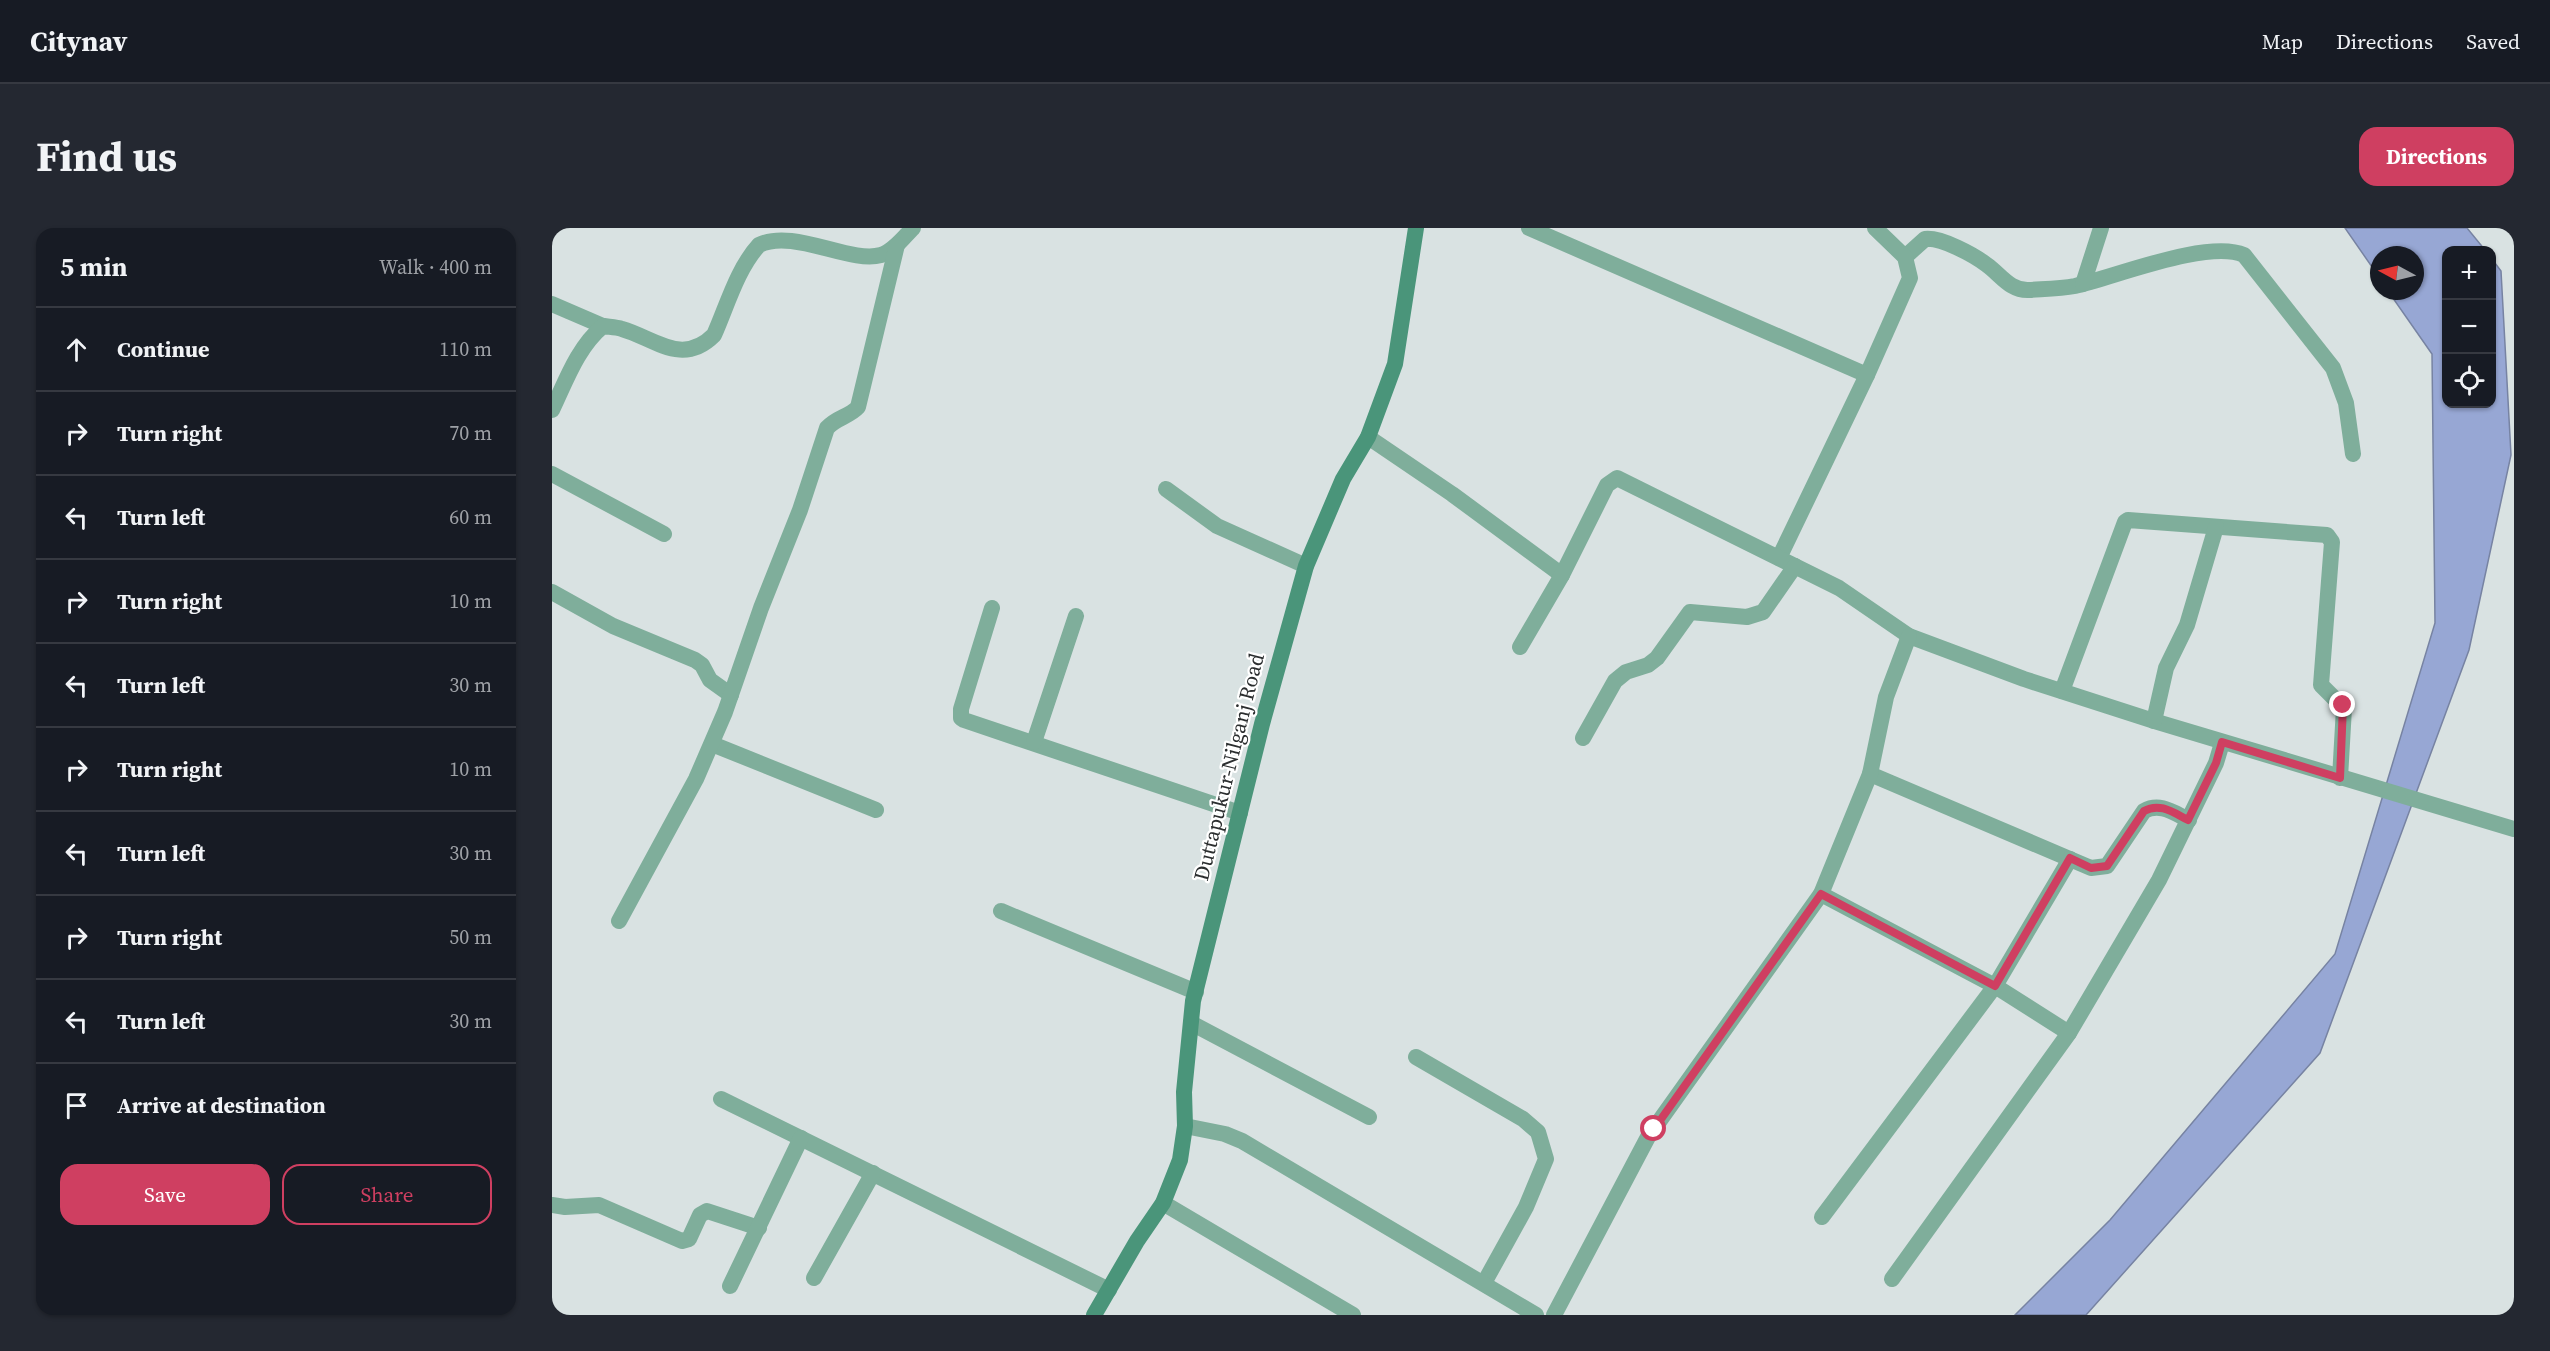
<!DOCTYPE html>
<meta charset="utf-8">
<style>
body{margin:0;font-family:"Source Serif 4",serif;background:#242831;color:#f1f3f6}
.controls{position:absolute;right:18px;top:18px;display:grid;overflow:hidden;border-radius:12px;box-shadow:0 2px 4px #0004}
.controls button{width:54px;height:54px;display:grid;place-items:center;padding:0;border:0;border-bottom:2px solid #363941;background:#171b24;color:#f1f3f6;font:30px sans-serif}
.compass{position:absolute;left:1818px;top:18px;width:54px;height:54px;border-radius:50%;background:#171b24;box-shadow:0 2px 4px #0004;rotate:277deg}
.stop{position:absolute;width:18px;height:18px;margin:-14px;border:4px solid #cf3f61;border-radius:50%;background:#fff}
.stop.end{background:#cf3f61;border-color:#fff;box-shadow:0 2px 6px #0008}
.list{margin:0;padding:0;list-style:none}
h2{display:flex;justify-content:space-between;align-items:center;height:78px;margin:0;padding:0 24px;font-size:26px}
h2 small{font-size:20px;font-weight:400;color:#9ea1a6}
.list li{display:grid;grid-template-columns:39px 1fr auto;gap:18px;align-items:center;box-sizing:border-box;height:84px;padding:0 24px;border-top:2px solid #363941}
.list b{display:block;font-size:22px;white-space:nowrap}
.list em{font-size:20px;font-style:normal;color:#9ea1a6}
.actions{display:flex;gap:12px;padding:18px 24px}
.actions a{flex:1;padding:14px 0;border:2px solid #cf3f61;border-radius:18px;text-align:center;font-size:21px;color:#cf3f61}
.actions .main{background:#cf3f61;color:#fff}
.icon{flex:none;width:33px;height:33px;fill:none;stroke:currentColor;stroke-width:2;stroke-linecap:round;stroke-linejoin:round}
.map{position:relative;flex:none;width:1962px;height:1087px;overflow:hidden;border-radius:18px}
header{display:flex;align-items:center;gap:36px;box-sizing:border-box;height:84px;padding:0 30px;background:#171b24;border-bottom:2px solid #363941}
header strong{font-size:28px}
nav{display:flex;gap:33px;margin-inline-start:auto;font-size:21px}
.intro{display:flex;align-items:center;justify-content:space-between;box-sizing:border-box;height:144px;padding:0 36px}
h1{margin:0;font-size:42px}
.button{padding:15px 27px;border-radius:18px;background:#cf3f61;color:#fff;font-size:21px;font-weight:700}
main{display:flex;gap:36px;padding:0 36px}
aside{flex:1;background:#171b24;border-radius:18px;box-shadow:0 2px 4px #0004}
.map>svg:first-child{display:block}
</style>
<header>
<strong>Citynav</strong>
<nav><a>Map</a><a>Directions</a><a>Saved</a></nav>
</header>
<div class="intro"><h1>Find us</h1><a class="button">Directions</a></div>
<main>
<aside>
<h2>5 min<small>Walk · 400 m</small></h2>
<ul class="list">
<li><svg class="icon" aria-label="ahead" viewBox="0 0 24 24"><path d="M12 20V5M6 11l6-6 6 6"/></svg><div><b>Continue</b></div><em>110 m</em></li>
<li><svg class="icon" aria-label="right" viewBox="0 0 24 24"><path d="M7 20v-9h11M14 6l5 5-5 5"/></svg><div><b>Turn right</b></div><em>70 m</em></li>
<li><svg class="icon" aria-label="left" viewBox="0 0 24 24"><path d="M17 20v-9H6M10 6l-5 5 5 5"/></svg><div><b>Turn left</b></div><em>60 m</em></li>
<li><svg class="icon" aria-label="right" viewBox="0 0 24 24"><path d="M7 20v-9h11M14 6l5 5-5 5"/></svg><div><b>Turn right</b></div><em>10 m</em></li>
<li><svg class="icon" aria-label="left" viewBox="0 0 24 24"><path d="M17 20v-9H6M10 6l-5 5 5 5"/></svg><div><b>Turn left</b></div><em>30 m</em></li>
<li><svg class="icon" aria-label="right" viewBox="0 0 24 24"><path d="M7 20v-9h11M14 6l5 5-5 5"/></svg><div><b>Turn right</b></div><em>10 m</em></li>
<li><svg class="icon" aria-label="left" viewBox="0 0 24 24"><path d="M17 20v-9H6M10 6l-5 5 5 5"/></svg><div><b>Turn left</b></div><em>30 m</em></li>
<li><svg class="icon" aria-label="right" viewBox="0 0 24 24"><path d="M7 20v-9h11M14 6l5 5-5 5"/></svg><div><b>Turn right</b></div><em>50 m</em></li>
<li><svg class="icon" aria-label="left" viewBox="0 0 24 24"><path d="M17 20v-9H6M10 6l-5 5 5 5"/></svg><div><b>Turn left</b></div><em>30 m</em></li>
<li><svg class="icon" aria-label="arrive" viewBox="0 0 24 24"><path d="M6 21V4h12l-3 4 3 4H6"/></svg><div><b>Arrive at destination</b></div></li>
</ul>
<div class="actions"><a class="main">Save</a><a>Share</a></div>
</aside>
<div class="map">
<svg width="1962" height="1087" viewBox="0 0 1962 1087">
<rect width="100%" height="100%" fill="#d9e2e2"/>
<path fill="#97a7d4" stroke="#7783a2" stroke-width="1.5" d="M1793 0H1915L1933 22H1894V176H1940V31L1949 43 1959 227 1917 422 1768 825 1534 1087H1463L1558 992 1783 726 1883 395 1880 126 1836 63H1863V27H1827V49Z"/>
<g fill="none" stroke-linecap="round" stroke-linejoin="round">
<g stroke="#7fae9b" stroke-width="16">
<path d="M977 0 1315 147"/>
<path d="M1353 29 1373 11C1389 9 1422 27 1435 37 1449 47 1458 63 1477 62 1492 61 1508 61 1523 58 1563 49 1656 11 1692 27L1781 140 1794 175 1801 226"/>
<path d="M1531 56 1549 0"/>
<path d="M0 76 51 98"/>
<path d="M0 182C14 153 25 120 51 98 57 99 64 99 70 101 102 110 130 139 162 107 175 78 185 41 207 17 241 0 298 36 329 27 342 23 352 9 361 0"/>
<path d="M816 209 900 266 1010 347"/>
<path d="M0 246 112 306"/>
<path d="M614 261 665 298 754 338"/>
<path d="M1227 330 1315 147 1358 50 1353 29 1323 0"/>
<path d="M0 364 61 398 143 432 150 437 158 452 179 467"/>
<path d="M440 380 409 481V490L412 492 688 585"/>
<path d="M968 419 1010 347 1055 257 1065 250 1287 360 1357 408 1472 451 1602 493 1962 601"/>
<path d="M1510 463 1573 294 1576 292 1775 307 1780 314 1769 457 1792 480 1788 550"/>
<path d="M1602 493 1614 440 1635 397 1664 299"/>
<path d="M1031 510 1063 453 1074 444 1096 437 1105 430 1138 384 1195 389 1211 384 1243 338"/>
<path d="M482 514 524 388"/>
<path d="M160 516 324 582"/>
<path d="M1318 546 1539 640 1555 638 1592 583C1608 574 1622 585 1637 592"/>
<path d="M1269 666 1443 758 1517 805"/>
<path d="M449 683 644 764"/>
<path d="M67 693 144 551 173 484 209 380 248 282 275 200C285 189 297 189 306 179L345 17"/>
<path d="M639 795 817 889"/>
<path d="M864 829 971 891 986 904 994 931 974 979 932 1055"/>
<path d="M169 871 557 1062"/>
<path d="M633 898 673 906 690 913 984 1087"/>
<path d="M611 975 801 1087"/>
<path d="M0 977 13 979 47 977 130 1013 137 1011 148 987 155 983 207 1000"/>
<path d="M1270 989 1443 758 1518 631"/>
<path d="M262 1050 321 945"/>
<path d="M1340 1051 1517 805 1607 652 1664 535 1670 515"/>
<path d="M178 1058 249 910"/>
<path d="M1002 1087 1096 909 1269 666 1318 546 1334 469 1357 408"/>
</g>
<path stroke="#4a957a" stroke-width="16" d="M542 1087 585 1013 611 975 628 932 633 898 632 864 641 773 710 496 754 338 791 251 816 209 843 136 864 0"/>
</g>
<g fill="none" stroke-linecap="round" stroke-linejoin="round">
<path stroke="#cf3f61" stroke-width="8" d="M1102 901 1269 666 1443 758 1518 630 1539 640 1555 638 1592 583C1608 574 1622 585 1636 592L1664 535 1670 514 1788 550 1791 477"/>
</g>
<g text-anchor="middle" stroke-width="4.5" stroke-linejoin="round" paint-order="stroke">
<g font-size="21" fill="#2b2e2f" stroke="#fff">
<text transform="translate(677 539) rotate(-76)" y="7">Duttapukur-Nilganj Road</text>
</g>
</g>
</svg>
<div class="controls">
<button>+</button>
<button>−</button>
<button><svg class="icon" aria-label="locate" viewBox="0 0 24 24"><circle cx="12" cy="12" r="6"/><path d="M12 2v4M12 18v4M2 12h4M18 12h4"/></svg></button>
</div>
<svg class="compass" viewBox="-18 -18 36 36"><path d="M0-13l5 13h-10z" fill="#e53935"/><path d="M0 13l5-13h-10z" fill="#9ea1a6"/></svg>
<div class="stop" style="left:1102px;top:901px"></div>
<div class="stop end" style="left:1791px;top:477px"></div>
</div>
</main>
